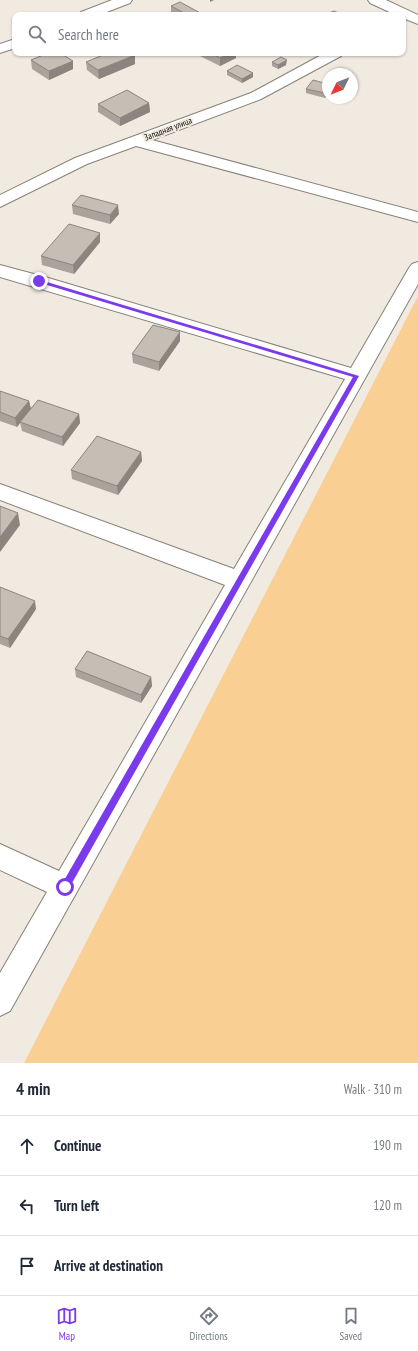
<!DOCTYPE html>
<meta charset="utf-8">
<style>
body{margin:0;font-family:"PT Sans Narrow",sans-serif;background:#f6f6f7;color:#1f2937}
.compass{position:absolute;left:322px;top:68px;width:36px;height:36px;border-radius:50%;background:#fff;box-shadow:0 1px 3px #0004;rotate:227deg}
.stop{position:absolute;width:12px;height:12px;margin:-9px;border:3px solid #7c3aed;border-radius:50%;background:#fff}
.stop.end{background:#7c3aed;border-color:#fff;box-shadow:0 1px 4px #0008}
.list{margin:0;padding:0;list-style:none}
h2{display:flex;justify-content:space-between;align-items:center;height:52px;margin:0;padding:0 16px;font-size:17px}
h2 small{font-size:13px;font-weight:400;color:#747a83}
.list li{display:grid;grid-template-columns:26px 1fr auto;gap:12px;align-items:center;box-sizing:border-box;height:60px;padding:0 16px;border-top:1px solid #e0e1e3}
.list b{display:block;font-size:15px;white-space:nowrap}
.list em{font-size:13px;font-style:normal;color:#747a83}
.icon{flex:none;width:22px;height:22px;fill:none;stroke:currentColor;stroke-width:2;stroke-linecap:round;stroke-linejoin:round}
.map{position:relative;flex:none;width:418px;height:1063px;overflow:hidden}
.search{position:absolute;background:#fff;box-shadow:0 1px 3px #0004;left:12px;right:12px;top:12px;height:44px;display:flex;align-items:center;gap:10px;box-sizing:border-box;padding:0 14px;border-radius:8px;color:#747a83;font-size:15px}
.sheet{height:232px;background:#fff}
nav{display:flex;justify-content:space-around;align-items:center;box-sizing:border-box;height:56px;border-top:1px solid #e0e1e3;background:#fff;font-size:11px;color:#747a83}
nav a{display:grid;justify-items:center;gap:2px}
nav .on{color:#7c3aed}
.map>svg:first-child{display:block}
</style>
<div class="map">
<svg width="418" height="1063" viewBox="0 0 418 1063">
<rect width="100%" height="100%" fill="#f1eae0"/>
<path fill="#f9cf94" d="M418 296V1063H24Z"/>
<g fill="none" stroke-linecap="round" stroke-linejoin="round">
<g stroke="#878178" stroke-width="2">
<g id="street">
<path d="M112 0H132L130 3 99 15H79L81 12Z"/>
<path d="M368 0H386L418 15V24L403 18V15H396L370 3Z"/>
<path d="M15 39V48L0 53V44Z"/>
<path d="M325 53H343L341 56 261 99 152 140 418 212V222L136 146 87 164 0 207V195L75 158 251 93Z"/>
<path d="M418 262V284L10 1011 0 1016V973L47 892 0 870V844L59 871 225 585 0 500V484L234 569 345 379 0 277V265L45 277 351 368 409 268 412 264Z"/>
</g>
</g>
<use href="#street" fill="#fff" fill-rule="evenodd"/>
</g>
<g fill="#a9a39b">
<path d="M171 6 204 15H173L171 14Z"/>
<path d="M194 53H236V58L220 66Z"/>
<path d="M31 60 73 69 49 80 32 69Z"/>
<path d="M86 62 135 64 99 79 87 70Z"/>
<path d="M272 62 286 65 278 69 272 66Z"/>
<path d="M227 71 253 73V77L242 83 227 75Z"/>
<path d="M328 84V94L325 98 306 93V89Z"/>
<path d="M149 103 150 112 120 126 98 112V104Z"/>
<path d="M72 205 119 214 110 224 73 214Z"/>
<path d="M100 242 74 274 42 265 41 256Z"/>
<path d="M180 341 159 371 133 363 132 354Z"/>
<path d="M0 391 29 401 31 409 17 427 0 421Z"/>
<path d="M79 414 80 423 63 446 22 431 20 422Z"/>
<path d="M141 452 142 461 118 495 72 479 71 470Z"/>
<path d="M0 587 36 609 10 648 0 644Z"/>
<path d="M75 669 151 677 152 686 141 703 76 677Z"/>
</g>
<g fill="#8a857e">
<path d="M210 0H214L210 2Z"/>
<path d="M229 53H236V58L220 66V58Z"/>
<path d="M135 55V64L99 79 98 70Z"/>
<path d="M287 60 286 65 278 69V65Z"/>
<path d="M73 61V69L49 80V71Z"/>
<path d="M253 73V77L242 83V79Z"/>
<path d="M328 89V94L325 98V93Z"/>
<path d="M149 103 150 112 120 126V118Z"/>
<path d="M118 205 119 214 110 224V215Z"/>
<path d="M100 233V242L74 274 73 265Z"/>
<path d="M180 332V341L159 371V362Z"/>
<path d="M29 401 31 409 17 427 15 418Z"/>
<path d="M79 414 80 423 63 446 62 437Z"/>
<path d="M141 452 142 461 118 495 117 486Z"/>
<path d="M18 513 20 525 0 552V537Z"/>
<path d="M35 601 36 609 10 648 8 639Z"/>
<path d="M151 677 152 686 141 703V695Z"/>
</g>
<g fill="#c5beb4" stroke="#8a857e">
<path d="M180 2 204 15H188L171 6Z"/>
<path d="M334 11 343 15H324Z"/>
<path d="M48 53H60L73 61 49 71 31 60Z"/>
<path d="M108 53H131L135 55 98 70 86 62Z"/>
<path d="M211 53H229L220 58Z"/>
<path d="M281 57 287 60 278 65 272 62Z"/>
<path d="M237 65 253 73 242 79 227 71Z"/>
<path d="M313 80 328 84V89L325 93 306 89Z"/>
<path d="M127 90 149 103 120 118 98 104Z"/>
<path d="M81 195 118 205 110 215 72 205Z"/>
<path d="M69 224 100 233 73 265 41 256Z"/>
<path d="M153 325 180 332 159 362 132 354Z"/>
<path d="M0 391 29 401 15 418 0 412Z"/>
<path d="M38 400 79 414 62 437 20 422Z"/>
<path d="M97 436 141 452 117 486 71 470Z"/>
<path d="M0 506 18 513 0 537Z"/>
<path d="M0 587 35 601 8 639 0 636Z"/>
<path d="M87 651 151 677 141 695 75 669Z"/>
</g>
<path fill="#7c3aed" d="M37 279 359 376 68 890 65 891 62 890V884L353 377 37 282Z"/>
<g text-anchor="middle" stroke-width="3.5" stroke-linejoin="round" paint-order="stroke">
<g font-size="9" fill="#0f0d09" stroke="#f1eae0">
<text transform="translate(168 129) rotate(-21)" y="3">Западная улица</text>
</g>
</g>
</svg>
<svg class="compass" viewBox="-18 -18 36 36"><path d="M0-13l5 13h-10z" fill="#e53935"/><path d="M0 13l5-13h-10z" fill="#747a83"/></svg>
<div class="stop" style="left:65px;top:887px"></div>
<div class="stop end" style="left:39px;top:281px"></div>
<div class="search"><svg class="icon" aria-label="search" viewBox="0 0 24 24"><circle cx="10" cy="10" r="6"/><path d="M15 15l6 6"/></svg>Search here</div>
</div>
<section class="sheet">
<h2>4 min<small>Walk · 310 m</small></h2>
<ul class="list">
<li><svg class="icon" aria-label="ahead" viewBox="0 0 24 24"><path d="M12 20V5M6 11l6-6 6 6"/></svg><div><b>Continue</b></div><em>190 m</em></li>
<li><svg class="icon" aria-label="left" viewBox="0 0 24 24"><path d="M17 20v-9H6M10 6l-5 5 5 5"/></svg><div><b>Turn left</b></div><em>120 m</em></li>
<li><svg class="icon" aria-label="arrive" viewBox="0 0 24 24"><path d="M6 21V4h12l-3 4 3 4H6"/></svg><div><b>Arrive at destination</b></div></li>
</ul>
</section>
<nav>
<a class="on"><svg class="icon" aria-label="map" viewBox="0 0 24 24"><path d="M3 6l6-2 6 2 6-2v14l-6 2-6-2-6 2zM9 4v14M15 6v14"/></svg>Map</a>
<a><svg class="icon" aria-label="directions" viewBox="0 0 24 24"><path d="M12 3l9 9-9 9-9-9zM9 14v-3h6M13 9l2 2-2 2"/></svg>Directions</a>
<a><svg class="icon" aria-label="saved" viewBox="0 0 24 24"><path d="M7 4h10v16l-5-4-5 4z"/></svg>Saved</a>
</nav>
